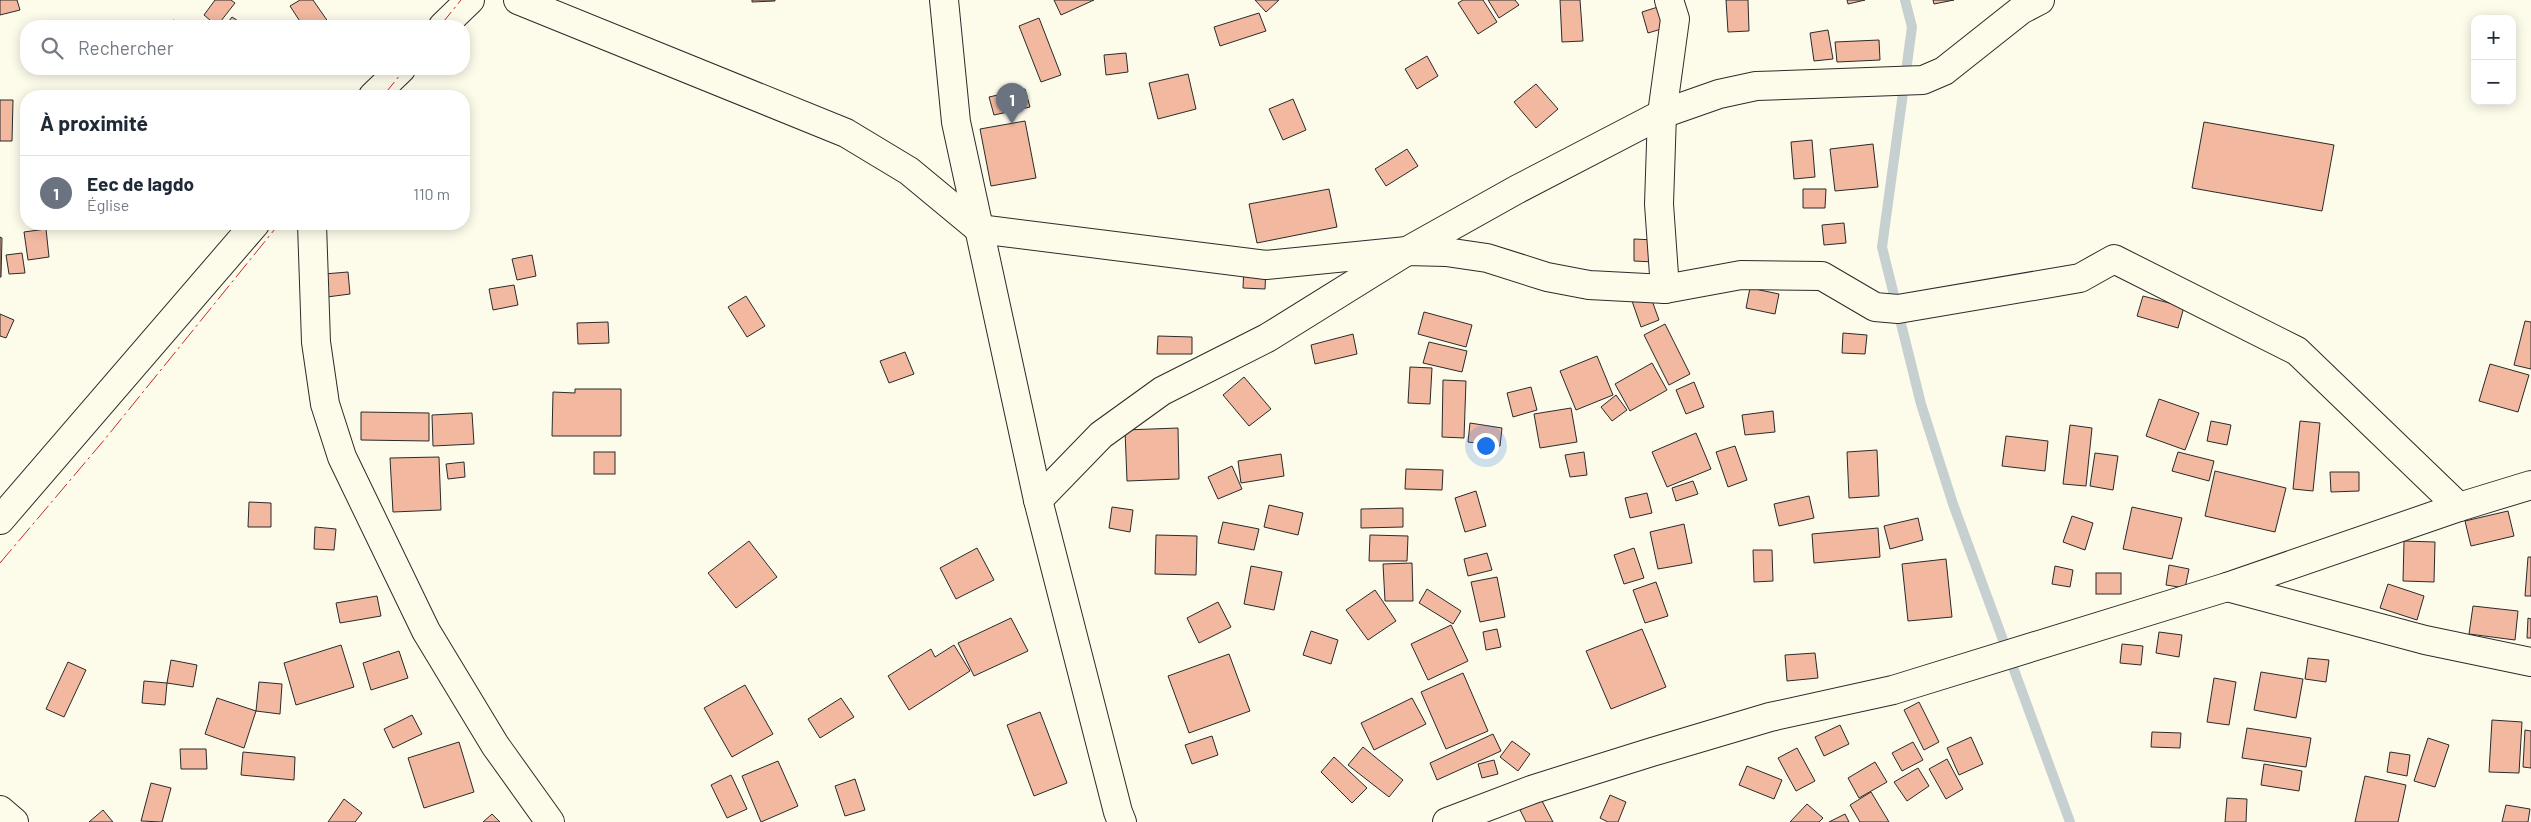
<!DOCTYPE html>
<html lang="fr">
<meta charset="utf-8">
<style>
body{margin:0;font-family:Barlow,sans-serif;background:#f6f6f7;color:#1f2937}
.controls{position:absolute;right:15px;top:15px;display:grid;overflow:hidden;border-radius:10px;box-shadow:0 2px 12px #0003}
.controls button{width:45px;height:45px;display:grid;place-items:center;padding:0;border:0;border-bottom:1px solid #e0e1e3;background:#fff;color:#1f2937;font:25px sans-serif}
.you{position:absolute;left:1485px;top:445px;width:18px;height:18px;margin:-12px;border:4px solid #fff;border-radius:50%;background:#1a73e8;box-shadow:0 0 0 8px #1a73e833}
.badge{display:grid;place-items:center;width:32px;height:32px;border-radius:50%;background:#0f766e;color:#fff;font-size:16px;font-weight:700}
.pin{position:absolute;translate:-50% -41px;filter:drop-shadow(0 1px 2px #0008)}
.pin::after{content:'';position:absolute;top:26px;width:18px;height:15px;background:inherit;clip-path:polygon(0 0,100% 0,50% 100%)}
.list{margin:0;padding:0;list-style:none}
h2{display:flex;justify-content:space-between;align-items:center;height:65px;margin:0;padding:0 20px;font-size:21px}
h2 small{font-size:16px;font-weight:400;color:#747a83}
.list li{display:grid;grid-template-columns:32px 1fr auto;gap:15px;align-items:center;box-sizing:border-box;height:75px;padding:0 20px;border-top:1px solid #e0e1e3}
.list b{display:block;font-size:19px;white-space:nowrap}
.list p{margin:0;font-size:16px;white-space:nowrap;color:#747a83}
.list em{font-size:16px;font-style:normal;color:#747a83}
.icon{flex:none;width:28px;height:28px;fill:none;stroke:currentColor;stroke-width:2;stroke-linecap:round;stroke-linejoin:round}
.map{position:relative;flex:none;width:2531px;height:822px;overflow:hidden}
.search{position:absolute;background:#fff;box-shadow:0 2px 12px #0003;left:20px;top:20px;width:450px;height:55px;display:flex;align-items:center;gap:12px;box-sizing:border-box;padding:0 18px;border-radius:20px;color:#747a83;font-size:19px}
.panel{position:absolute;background:#fff;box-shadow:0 2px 12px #0003;left:20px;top:90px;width:450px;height:140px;border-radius:20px}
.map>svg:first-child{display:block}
</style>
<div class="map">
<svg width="2531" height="822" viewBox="0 0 2531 822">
<rect width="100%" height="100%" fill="#fdfbea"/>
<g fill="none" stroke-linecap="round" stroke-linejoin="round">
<path stroke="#c7d0d0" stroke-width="10" d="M1905 0 1912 27 1882 247 1921 404 1953 504 2070 822"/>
</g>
<g fill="#f2b8a0" stroke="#2b2b2b">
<path d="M0 0H17L20 10 0 15Z"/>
<path d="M215 0H231L235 3 217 26 204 15Z"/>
<path d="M300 0H313L331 26H303L290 6Z"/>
<path d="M752 0H775V1L752 2Z"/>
<path d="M1054 0H1094L1061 15Z"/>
<path d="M1255 0H1279L1266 12Z"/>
<path d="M1463 0H1483L1497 22 1478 34 1458 3Z"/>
<path d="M1488 0H1515L1519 5 1499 18Z"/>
<path d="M1560 0H1580L1583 41 1562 42Z"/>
<path d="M1726 0H1748L1749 31 1728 32Z"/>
<path d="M1847 0H1865L1848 4Z"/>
<path d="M1933 0H1954L1934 4Z"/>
<path d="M1661 6 1668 27 1648 33 1642 12Z"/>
<path d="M1259 13 1266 31 1220 46 1214 27Z"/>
<path d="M232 17 246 26H225Z"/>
<path d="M1039 18 1061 75 1041 82 1019 26Z"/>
<path d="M173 20 190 26H170Z"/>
<path d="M1828 30 1833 59 1814 61 1810 33Z"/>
<path d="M1879 40 1880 60 1837 62 1835 42Z"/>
<path d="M1126 53 1128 72 1106 75 1104 55Z"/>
<path d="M1427 56 1438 76 1417 89 1405 69Z"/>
<path d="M1188 74 1196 109 1158 119 1149 83Z"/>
<path d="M1536 84 1558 109 1536 128 1514 102Z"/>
<path d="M1025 89 1030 107 994 115 989 97Z"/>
<path d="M1293 99 1306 130 1283 140 1269 109Z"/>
<path d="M0 100H13L12 141H0Z"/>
<path d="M1025 121 1036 178 991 186 980 129Z"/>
<path d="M2204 122 2334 145 2322 211 2192 188Z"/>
<path d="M1812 140 1815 177 1794 179 1791 142Z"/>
<path d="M1873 144 1878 187 1835 191 1830 149Z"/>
<path d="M1407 149 1418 166 1386 186 1375 169Z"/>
<path d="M1329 189 1337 227 1257 243 1249 204Z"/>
<path d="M1803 189H1826L1825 208H1803Z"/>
<path d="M1844 223 1846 243 1824 245 1822 225Z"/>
<path d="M46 229 49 257 28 260 24 232Z"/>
<path d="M0 237 2 238 1 277H0Z"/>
<path d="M1634 239 1655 240 1654 262 1634 261Z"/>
<path d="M22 253 25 273 9 274 6 255Z"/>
<path d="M532 255 536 276 517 280 512 259Z"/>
<path d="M1244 266 1266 267 1265 289 1243 288Z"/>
<path d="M348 272 350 294 327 297 324 274Z"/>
<path d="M514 285 518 305 493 310 489 289Z"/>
<path d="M1750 288 1779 294 1775 314 1746 308Z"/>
<path d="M1650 295 1659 320 1641 327 1632 301Z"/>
<path d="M746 296 765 326 747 337 728 307Z"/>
<path d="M2143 296 2184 307 2178 328 2137 316Z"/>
<path d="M1424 312 1472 325 1466 347 1418 334Z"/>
<path d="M0 314 14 320 6 338 0 336Z"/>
<path d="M2525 321 2531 322V369L2514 365Z"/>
<path d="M608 322 609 343 578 344 577 323Z"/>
<path d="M1665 324 1690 374 1669 385 1644 335Z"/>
<path d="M1843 333 1867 335 1865 354 1842 353Z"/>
<path d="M1353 334 1357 354 1315 364 1311 345Z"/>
<path d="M1158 336 1192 337V354H1157Z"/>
<path d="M1429 342 1467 351 1462 372 1423 363Z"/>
<path d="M905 352 914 374 889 383 880 361Z"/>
<path d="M1597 356 1613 395 1576 410 1560 371Z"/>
<path d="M1652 363 1667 390 1630 411 1615 384Z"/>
<path d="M2490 364 2529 375 2518 412 2479 401Z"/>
<path d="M1410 367 1432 368 1430 404 1408 403Z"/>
<path d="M1244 377 1271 409 1249 426 1223 395Z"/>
<path d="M1443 380 1466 381 1464 438 1442 437Z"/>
<path d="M1694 382 1704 407 1686 414 1676 390Z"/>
<path d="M1531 387 1537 410 1513 417 1507 393Z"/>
<path d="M575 389H621V436H552L553 392 575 393Z"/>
<path d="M1616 395 1627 410 1612 421 1601 407Z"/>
<path d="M2159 399 2199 413 2185 450 2146 436Z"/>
<path d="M1571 408 1577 442 1540 448 1534 414Z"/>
<path d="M1773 411 1775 432 1745 435 1742 415Z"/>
<path d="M361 412 429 413V441L361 440Z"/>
<path d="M472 413 474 444 433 446 432 415Z"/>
<path d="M2211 421 2231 425 2227 445 2207 441Z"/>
<path d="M2300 421 2320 423 2313 491 2293 489Z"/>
<path d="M1470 423 1502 428 1500 446 1468 442Z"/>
<path d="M2070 425 2092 428 2086 486 2063 484Z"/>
<path d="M1178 428 1179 479 1127 481 1125 430Z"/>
<path d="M1696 433 1711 469 1667 487 1652 452Z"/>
<path d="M2006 436 2048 441 2045 471 2002 466Z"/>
<path d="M1735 446 1747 480 1728 487 1716 452Z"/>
<path d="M1877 450 1879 496 1849 498 1847 452Z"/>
<rect x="594" y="452" width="21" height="22"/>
<path d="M1584 452 1587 475 1570 477 1565 455Z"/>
<path d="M2178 452 2214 461 2209 481 2172 471Z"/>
<path d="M2095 453 2118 456 2113 490 2090 486Z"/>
<path d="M1281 454 1284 476 1241 483 1238 461Z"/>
<path d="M439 457 441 510 393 512 390 458Z"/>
<path d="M464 462 465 477 448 479 446 464Z"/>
<path d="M1232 466 1242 489 1218 499 1208 477Z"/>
<path d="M1406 469 1443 470 1442 490 1405 489Z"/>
<path d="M2215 471 2286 488 2275 532 2205 516Z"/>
<path d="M2330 472H2359V491L2331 492Z"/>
<path d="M1693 481 1698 494 1676 501 1672 488Z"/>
<path d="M1476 491 1486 526 1465 532 1455 498Z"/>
<path d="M1647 493 1652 513 1630 518 1625 498Z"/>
<path d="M1809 496 1814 518 1779 526 1774 504Z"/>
<path d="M249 502 271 503V527H248Z"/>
<path d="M1269 505 1303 513 1298 535 1264 527Z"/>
<path d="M1112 507 1133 510 1130 532 1109 528Z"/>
<path d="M2132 507 2182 518 2172 559 2123 549Z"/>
<path d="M1403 508V527L1361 528V509Z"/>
<path d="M2508 511 2514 536 2471 546 2465 521Z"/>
<path d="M2072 516 2093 523 2085 550 2063 542Z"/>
<path d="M1918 518 1923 540 1890 549 1884 526Z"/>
<path d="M1223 522 1259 529 1254 550 1218 543Z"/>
<path d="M1684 524 1692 563 1658 569 1650 532Z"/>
<path d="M315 527 336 529 334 550 314 549Z"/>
<path d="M1878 528 1880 557 1814 563 1812 534Z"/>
<path d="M1156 535 1197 536 1196 575 1155 574Z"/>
<path d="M1370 535 1408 536 1407 561H1369Z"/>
<path d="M749 541 777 577 736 608 708 573Z"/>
<path d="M2404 541 2435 542 2434 582 2403 581Z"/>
<path d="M977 548 994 580 956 599 940 568Z"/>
<path d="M1634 548 1644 578 1624 584 1614 555Z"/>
<path d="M1753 550H1772L1773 581 1754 582Z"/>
<path d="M1487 553 1492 570 1468 576 1464 559Z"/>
<path d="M2528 557H2531V596H2525Z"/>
<path d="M1946 559 1952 617 1908 621 1902 564Z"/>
<path d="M1412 563 1413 601H1385L1383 564Z"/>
<path d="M2169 565 2189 569 2185 588 2166 585Z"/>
<path d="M1251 566 1282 572 1274 610 1244 604Z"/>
<path d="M2055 566 2073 570 2070 587 2052 584Z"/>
<rect x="2096" y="573" width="25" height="21"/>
<path d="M1497 577 1505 617 1480 622 1471 582Z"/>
<path d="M1656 582 1668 616 1645 623 1633 590Z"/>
<path d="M2388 584 2424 596 2417 620 2380 608Z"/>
<path d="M1427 589 1461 611 1453 624 1419 603Z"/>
<path d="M1375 590 1396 621 1368 640 1346 610Z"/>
<path d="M377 596 381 616 340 623 336 603Z"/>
<path d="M1218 602 1231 627 1199 643 1187 618Z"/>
<path d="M2473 606 2518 611 2515 640 2469 634Z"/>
<path d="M1011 618 1028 651 974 676 958 643Z"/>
<path d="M2528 618 2531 619V638H2527Z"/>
<path d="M1451 625 1468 661 1428 680 1411 644Z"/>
<path d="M1497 629 1501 647 1486 650 1483 632Z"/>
<path d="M1642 629 1666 687 1611 709 1586 651Z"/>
<path d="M1311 631 1338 640 1331 664 1303 655Z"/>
<path d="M2159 632 2182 635 2179 657 2156 653Z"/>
<path d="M2122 644 2143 646 2141 665 2120 663Z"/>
<path d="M341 645 354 687 296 705 284 663Z"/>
<path d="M954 645 970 671 909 710 888 676 931 649 935 657Z"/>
<path d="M399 651 408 678 371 690 363 663Z"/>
<path d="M1815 653 1818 678 1787 681 1785 655Z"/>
<path d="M1229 654 1250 711 1189 733 1168 676Z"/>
<path d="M2308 658 2329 660 2326 682 2305 679Z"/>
<path d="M171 660 197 665 193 687 167 683Z"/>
<path d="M68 662 86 670 64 717 46 709Z"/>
<path d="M2261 672 2303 679 2296 718 2254 710Z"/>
<path d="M1463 673 1488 731 1446 749 1421 692Z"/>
<path d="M2214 678 2236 682 2229 725 2207 722Z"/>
<path d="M144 681 167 683 165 705 142 703Z"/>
<path d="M259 682 282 684 280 714 256 711Z"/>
<path d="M745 685 773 734 732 757 704 708Z"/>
<path d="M217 698 256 711 244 748 205 734Z"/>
<path d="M841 698 854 717 820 738 808 719Z"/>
<path d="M1412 698 1426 724 1374 750 1361 723Z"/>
<path d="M1919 702 1939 742 1924 750 1904 710Z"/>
<path d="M1040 712 1067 783 1034 796 1007 725Z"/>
<path d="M412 715 422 734 393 748 384 729Z"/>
<path d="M2492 720 2522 722 2519 773 2489 772Z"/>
<path d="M1840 725 1849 744 1824 756 1815 737Z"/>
<path d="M2247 728 2311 738 2306 767 2242 758Z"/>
<path d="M2525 730 2531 731V768L2523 767Z"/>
<path d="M2152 732 2181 733 2180 748 2151 747Z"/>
<path d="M1493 734 1501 751 1437 780 1430 763Z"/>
<path d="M1212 736 1218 755 1192 764 1185 745Z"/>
<path d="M1971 737 1983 764 1959 775 1947 748Z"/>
<path d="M2428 738 2449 745 2435 787 2414 781Z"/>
<path d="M1512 741 1530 754 1518 771 1500 757Z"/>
<path d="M459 742 474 792 424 808 408 758Z"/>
<path d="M1913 742 1923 760 1902 771 1892 753Z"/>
<path d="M1363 747 1403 780 1389 797 1348 765Z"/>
<path d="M1797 748 1815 781 1796 791 1778 758Z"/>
<path d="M180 749H206L207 769H181Z"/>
<path d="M243 752 295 757 294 780 241 775Z"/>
<path d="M2390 752 2410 755 2407 776 2387 772Z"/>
<path d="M1334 757 1367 788 1352 803 1321 772Z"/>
<path d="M1947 759 1963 789 1946 799 1929 769Z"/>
<path d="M1494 760 1498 774 1482 778 1478 764Z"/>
<path d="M778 761 798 806 761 822 742 776Z"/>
<path d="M1875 762 1887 782 1859 798 1848 778Z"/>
<path d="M2264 764 2302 771 2299 791 2261 785Z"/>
<path d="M1747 766 1782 780 1774 799 1739 785Z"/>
<path d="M1918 768 1929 786 1907 801 1894 782Z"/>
<path d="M731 775 747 809 727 818 711 785Z"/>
<path d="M2365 776 2406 785 2398 822H2355Z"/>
<path d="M855 779 865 810 845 816 835 786Z"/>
<path d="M151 783 171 788 162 822 141 821Z"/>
<path d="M1871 792 1889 822H1860L1850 805Z"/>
<path d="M1610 795 1626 802 1618 822H1608L1600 818Z"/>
<path d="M2227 798 2247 799 2246 822H2225Z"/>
<path d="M344 799 362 813 355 822H328Z"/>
<path d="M1541 799 1553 822H1526L1520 810Z"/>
<path d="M1807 804 1823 818 1819 822H1790Z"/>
<path d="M2506 805 2530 809 2528 822H2502Z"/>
<path d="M103 810 113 822H89Z"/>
<path d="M492 814 500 822H483Z"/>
<path d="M1845 814 1849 822H1829Z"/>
</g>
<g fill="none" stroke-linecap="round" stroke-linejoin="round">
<g stroke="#2b2b2b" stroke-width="30">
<g id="minor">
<path d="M518 0 846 133 909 171 979 229 1266 265 1407 251 1446 252 1487 258 1547 277 1589 285 1665 289 1741 275 1822 276 1875 307 1898 309 2080 278 2114 259 2297 351 2459 507"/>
<path d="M944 0 956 122 1038 500 1118 812 1122 822"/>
<path d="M443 26 470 0"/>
<path d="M373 96 401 69"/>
<path d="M312 224 316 342 325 404 342 457 426 631 495 745 550 822"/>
<path d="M1665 289 1659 204 1662 114 1675 19 1669 0"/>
<path d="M1038 500 1101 435 1162 391 1267 338 1407 251 1516 190 1662 114 1719 94 1756 86 1923 80 1944 71 2021 10 2040 0"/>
<path d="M0 520 255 224"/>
<path d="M2227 587 2425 640 2531 662"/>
<path d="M0 810 14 822"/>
<path d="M1447 822 1534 789 1652 752 1770 717 1893 690 2227 587 2459 507 2531 485"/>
</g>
</g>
<use href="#minor" stroke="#fdfbea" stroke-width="28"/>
<g stroke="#c62828" stroke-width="1" stroke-dasharray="18 4 2.5 4" stroke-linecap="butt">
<path d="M440 26 461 0"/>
<path d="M383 96 405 69"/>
<path d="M0 563 105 439 279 224"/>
</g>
</g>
</svg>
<div class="controls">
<button>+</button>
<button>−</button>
</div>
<div class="you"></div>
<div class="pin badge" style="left:1012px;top:124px;background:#6b7280">1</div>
<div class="search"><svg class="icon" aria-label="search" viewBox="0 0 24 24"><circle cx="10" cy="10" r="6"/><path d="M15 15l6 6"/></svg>Rechercher</div>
<section class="panel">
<h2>À proximité<small></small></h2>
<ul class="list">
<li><span class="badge" style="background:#6b7280">1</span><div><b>Eec de lagdo</b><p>Église</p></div><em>110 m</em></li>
</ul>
</section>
</div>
